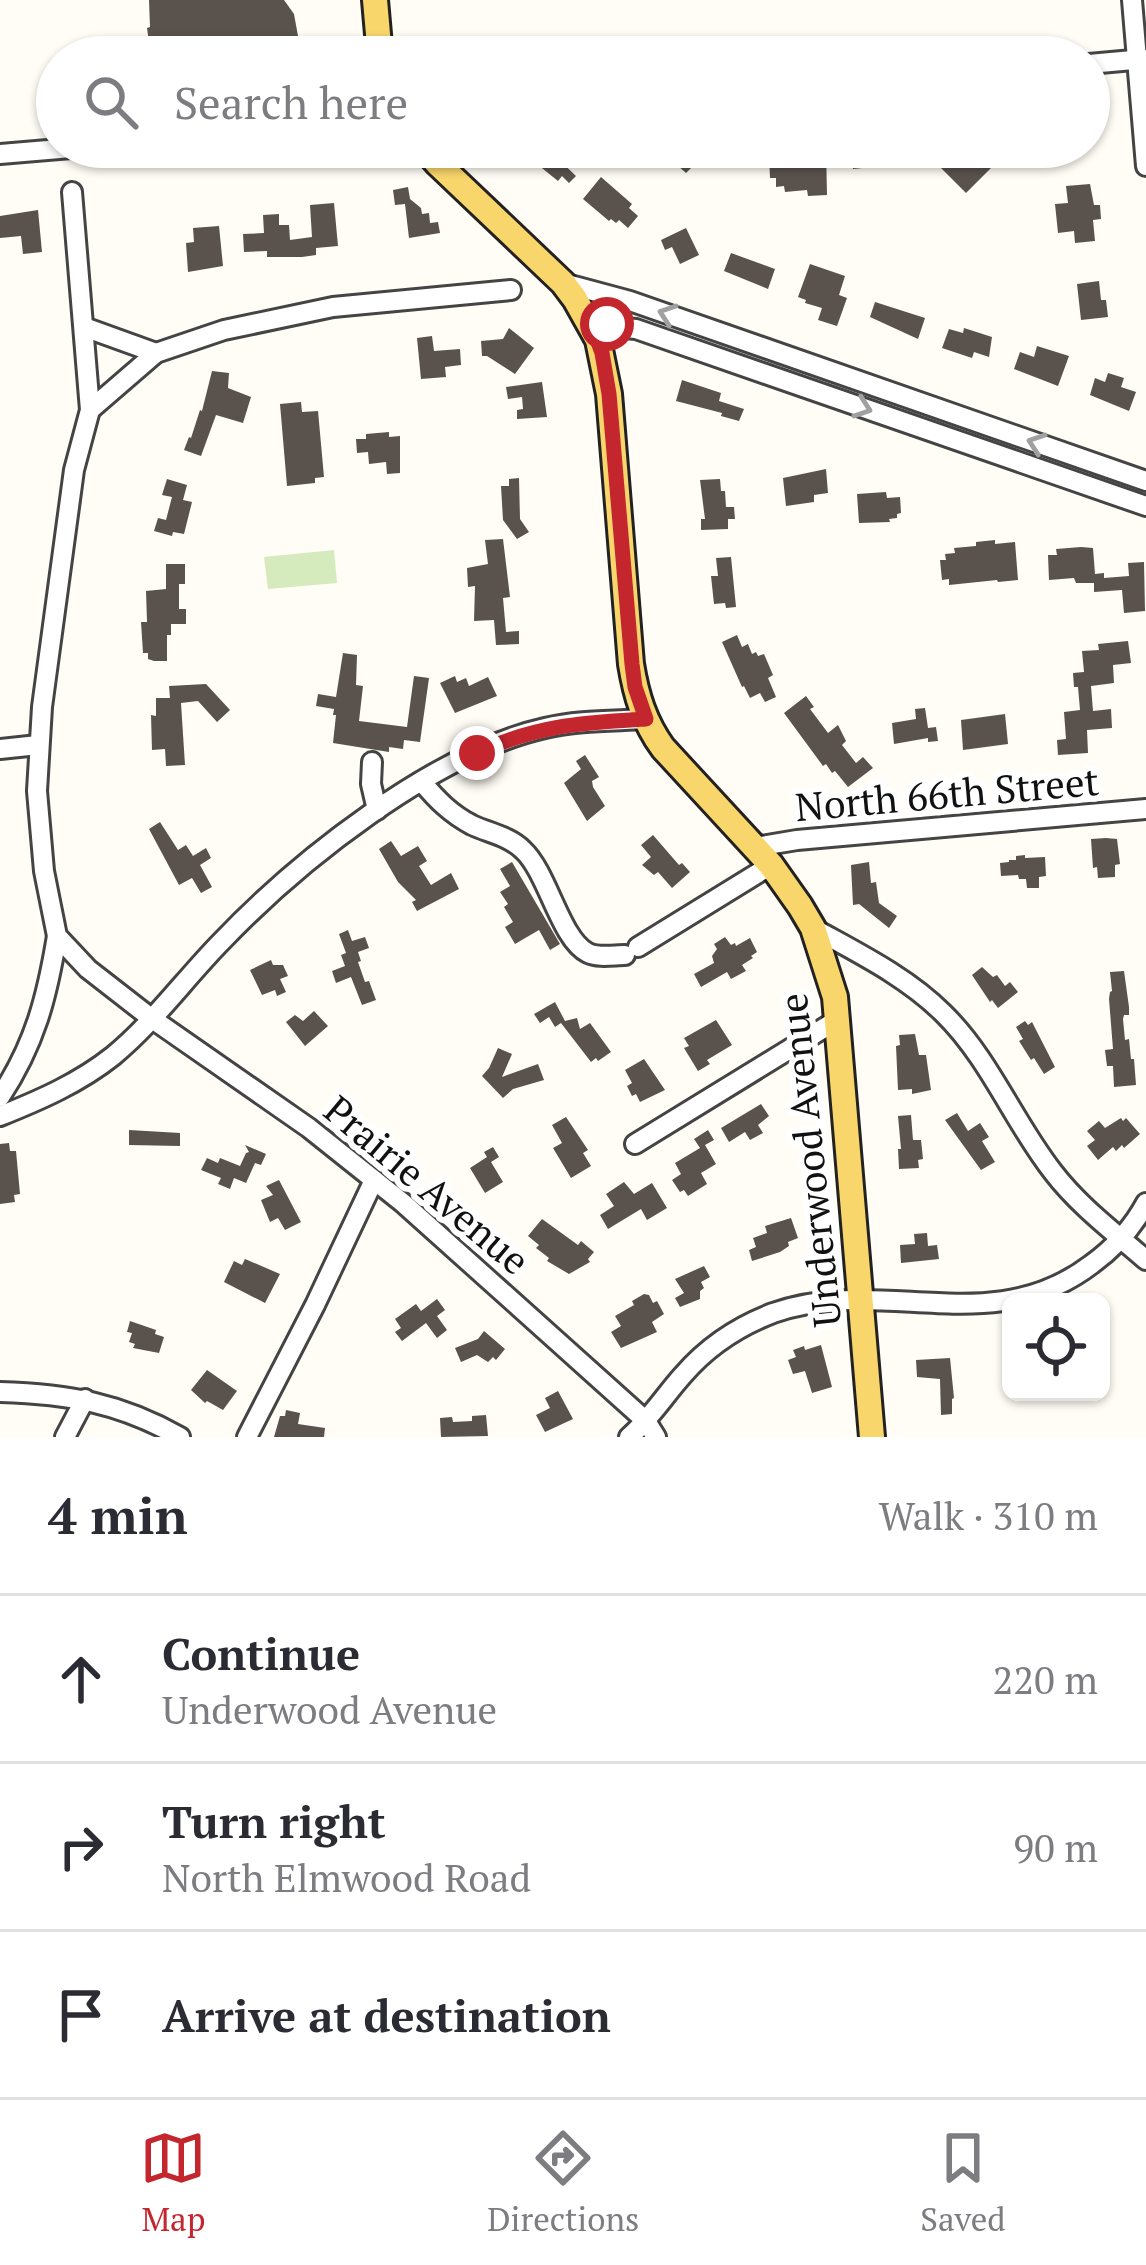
<!DOCTYPE html>
<meta charset="utf-8">
<style>
body{margin:0;font-family:"PT Serif",serif;background:#f2f2f3;color:#2b2b33}
.controls{position:absolute;right:36px;bottom:36px;display:grid;overflow:hidden;border-radius:18px;box-shadow:0 3px 9px #0004}
.controls button{width:108px;height:108px;display:grid;place-items:center;padding:0;border:0;border-bottom:3px solid #e1e1e2;background:#fff;color:#2b2b33;font:60px sans-serif}
.stop{position:absolute;width:36px;height:36px;margin:-27px;border:9px solid #c4262e;border-radius:50%;background:#fff}
.stop.end{background:#c4262e;border-color:#fff;box-shadow:0 3px 12px #0008}
.list{margin:0;padding:0;list-style:none}
h2{display:flex;justify-content:space-between;align-items:center;height:156px;margin:0;padding:0 48px;font-size:51px}
h2 small{font-size:39px;font-weight:400;color:#7c7c81}
.list li{display:grid;grid-template-columns:78px 1fr auto;gap:36px;align-items:center;box-sizing:border-box;height:168px;padding:0 48px;border-top:3px solid #e1e1e2}
.list b{display:block;font-size:45px;white-space:nowrap}
.list p{margin:0;font-size:39px;white-space:nowrap;color:#7c7c81}
.list em{font-size:39px;font-style:normal;color:#7c7c81}
.icon{flex:none;width:66px;height:66px;fill:none;stroke:currentColor;stroke-width:2;stroke-linecap:round;stroke-linejoin:round}
.map{position:relative;flex:none;width:1146px;height:1437px;overflow:hidden}
.search{position:absolute;background:#fff;box-shadow:0 3px 9px #0004;left:36px;right:36px;top:36px;height:132px;display:flex;align-items:center;gap:30px;box-sizing:border-box;padding:0 42px;border-radius:66px;color:#7c7c81;font-size:45px}
.sheet{height:660px;background:#fff}
nav{display:flex;justify-content:space-around;align-items:center;box-sizing:border-box;height:168px;border-top:3px solid #e1e1e2;background:#fff;font-size:33px;color:#7c7c81}
nav a{display:grid;justify-items:center;gap:6px}
nav .on{color:#c4262e}
.map>svg:first-child{display:block}
</style>
<div class="map">
<svg width="1146" height="1437" viewBox="0 0 1146 1437">
<rect width="100%" height="100%" fill="#fffdf5"/>
<path fill="#d5ebbd" d="M334 550 337 583 268 589 264 557Z"/>
<g fill="#5a524d">
<path d="M149 0H284L294 14 298 36 294 57H151L147 28 150 27Z"/>
<path d="M536 147H546L576 176 569 183 562 176 558 181 527 156Z"/>
<path d="M678 147H717L718 162 695 164 686 173 678 166Z"/>
<path d="M852 147H898L900 164 853 169Z"/>
<path d="M948 147 963 159 974 147H985L998 161 966 193 934 161Z"/>
<path d="M826 148 827 195 808 196 807 190 785 192 784 186 776 187V178H770L769 154H808L807 149Z"/>
<path d="M601 177 632 204 629 208 638 216 628 228 619 220 616 223 611 219 609 221 583 199Z"/>
<path d="M1090 184 1094 205H1100L1101 219 1093 220 1095 241 1075 243 1074 231 1058 233 1055 204 1068 203 1066 186Z"/>
<path d="M408 187 410 199 421 208 422 214 429 213 430 223 438 222 440 233 409 238 405 204 395 205 393 190Z"/>
<path d="M334 203 338 246 316 248V255L302 257H267V251L244 252 243 234 264 233 263 215 279 214V225H289L290 240 312 237 310 205Z"/>
<path d="M38 210 42 252 23 254 21 236 0 238V216Z"/>
<path d="M219 226 223 266 188 272 186 243 194 242 193 228Z"/>
<path d="M686 228 699 255 680 264 672 247 665 250 661 240Z"/>
<path d="M731 253 775 269 768 289 724 271Z"/>
<path d="M810 264 845 276 839 295 847 298 837 326 818 320 822 308 805 303 806 300 798 297Z"/>
<path d="M1099 281 1101 300H1106L1108 317 1081 320 1077 284Z"/>
<path d="M875 302 925 318 918 339 870 317Z"/>
<path d="M509 328 534 348 515 374 487 356H482L481 341 503 339Z"/>
<path d="M964 328 992 337 989 357 974 352 972 358 942 348 949 329 963 333Z"/>
<path d="M432 336 434 351 460 349 461 365 445 367 446 377 421 379 417 338Z"/>
<path d="M1037 346 1069 356 1058 386 1014 369 1020 352 1034 357Z"/>
<path d="M212 371 229 373 228 388 251 397 243 423 216 415 201 456 184 450 189 437 191 438 200 410 202 411Z"/>
<path d="M1108 373 1124 378 1121 387 1136 392 1129 411 1090 395 1095 378 1105 382Z"/>
<path d="M682 380 721 393 719 401 744 409 739 421 721 416 722 413 676 401Z"/>
<path d="M542 382 547 417 517 419V410L523 409 522 397 508 399 506 387Z"/>
<path d="M301 402 302 412 318 411 324 477 315 478V483L287 486 280 404Z"/>
<path d="M389 432V437L400 436V473L387 474 386 462 369 464 368 452 357 453 356 439H366V434Z"/>
<path d="M826 469 828 493 814 495V502L786 506 783 478Z"/>
<path d="M519 478 520 519 529 532 517 539 503 520 501 486H509V479Z"/>
<path d="M167 479 187 485 183 500 192 502 184 534 173 532 172 536 154 531 158 518 166 520 172 497 162 495Z"/>
<path d="M720 479 721 491H725L726 507H734L735 519H728V529L701 530V519H705L700 480Z"/>
<path d="M886 492 887 498 900 497 901 513 897 514V518L889 519 890 522 859 523 857 494Z"/>
<path d="M503 539 510 597 503 598 506 632 519 631V644L496 645 494 620 474 621 475 586 468 587 467 568 488 564 485 540Z"/>
<path d="M995 540V544L1015 542 1018 580 998 582 997 580 949 585V579L942 580 940 560H946L945 554 955 553 954 548 976 546V542Z"/>
<path d="M1081 547 1093 548 1095 574 1104 573V578L1129 576 1128 563 1144 562 1145 611 1124 613 1122 590 1094 592V583H1076L1074 578 1049 580 1048 555H1057L1056 549Z"/>
<path d="M731 557 736 607 726 608 725 603 714 604 711 576H718L716 558Z"/>
<path d="M166 564H185V584H179V609H186V624H171V635H167V661H154L148 659V653H143L141 622H147L146 591 166 589Z"/>
<path d="M737 635 742 647 748 644 752 654 756 652 758 656 764 654 773 675 768 678 776 697 765 702 760 693 750 698 744 686 742 687 722 642Z"/>
<path d="M1128 641 1131 663 1113 665 1114 683 1091 686 1093 711 1111 709 1112 728 1087 730 1088 753 1058 755 1057 740 1066 739 1064 712 1080 710 1078 687H1074L1073 673 1084 672 1082 651 1099 650 1098 644Z"/>
<path d="M343 653 357 655 356 685 363 686 359 721 407 727 414 676 429 678 420 742 404 740 403 749 389 747V752L333 743 336 715H333L334 709 316 706 318 694 336 697Z"/>
<path d="M455 676 457 682 466 678 469 686 488 677 497 696 455 713 440 683Z"/>
<path d="M206 684 230 710 217 722 198 701 181 703 185 765 166 766 165 749 152 750 151 715 156 716V698H170L169 686Z"/>
<path d="M806 696 814 707 810 709 828 733 838 725 846 741 842 745 856 763 863 757 873 768 848 787 835 771 832 773 826 764 823 766 784 713Z"/>
<path d="M925 708 928 728 936 727 938 741 928 742V738L894 744 892 723 916 719 915 709Z"/>
<path d="M1005 714 1008 744 963 750 961 720Z"/>
<path d="M585 755 599 777 592 781 593 787 605 806 587 821 564 783 581 769 576 761Z"/>
<path d="M160 822 178 850 186 845 193 856 206 848 211 858 200 865 212 887 201 893 192 878 179 885 149 829Z"/>
<path d="M653 835 679 865 682 863 690 872 672 888 658 872 654 875 642 865 651 857 641 845Z"/>
<path d="M1106 838 1117 839 1120 864 1115 865V877L1098 878 1097 867 1093 868 1091 839Z"/>
<path d="M391 841 401 856 418 846 427 861 419 866 431 885 451 873 459 889 417 911 412 902 416 900 398 882 379 849Z"/>
<path d="M1025 855V858L1045 857 1046 876 1039 877V888H1027L1026 879H1019L1018 875 1001 876 1000 863 1009 862V860H1016V856Z"/>
<path d="M512 862 560 944 550 950 539 930 515 944 505 927 513 922 504 907 508 904 500 892 510 886 500 869Z"/>
<path d="M869 862 871 883 876 882 879 903 897 916 889 928 859 904 853 905 851 865Z"/>
<path d="M348 930 352 941 365 937 369 948 358 952 361 961 358 962 365 982 369 981 376 1000 362 1005 351 977 336 983 332 971 345 966 341 955 346 953 339 934Z"/>
<path d="M725 937 731 945 735 943 736 946 750 938 757 952 751 956 753 958 742 965 746 971 731 979 727 972 701 987 694 974 714 963 712 956 717 949 714 944Z"/>
<path d="M271 960 273 965H283L288 976 280 979 286 992 277 996 275 990 262 995 250 970Z"/>
<path d="M982 967 993 977 997 975 1005 986 1010 982 1018 992 998 1008 992 1000 990 1002 972 975Z"/>
<path d="M1124 971 1129 1007V1015H1124L1123 1019 1125 1040 1129 1039 1131 1059H1134L1136 1085 1114 1087 1113 1066H1107L1105 1050 1113 1049 1109 999 1110 992 1112 991 1110 972Z"/>
<path d="M555 1002 565 1021 577 1018 580 1029 590 1023 611 1052 598 1061 596 1058 591 1062 561 1023 555 1027 549 1017 540 1023 534 1014Z"/>
<path d="M314 1011 328 1026 305 1046 286 1022 295 1015 303 1021Z"/>
<path d="M716 1020 732 1045 707 1060 710 1064 698 1071 684 1048 689 1046 684 1038Z"/>
<path d="M1025 1021 1028 1025 1032 1022 1055 1067 1044 1074 1034 1058 1031 1060 1019 1041 1023 1039 1016 1027Z"/>
<path d="M915 1034 919 1055H926L931 1090 912 1094V1089L898 1090 896 1046 900 1045 899 1035Z"/>
<path d="M498 1048 512 1054 502 1077 538 1064 544 1080 513 1089 503 1098 482 1076 489 1068Z"/>
<path d="M644 1059 665 1090 640 1102 636 1094 632 1096 627 1086 632 1083 625 1070Z"/>
<path d="M761 1104 769 1116 758 1125 763 1133 750 1140 745 1132 729 1142 721 1128Z"/>
<path d="M957 1113 968 1131 980 1123 989 1137 982 1141 995 1162 981 1170 945 1120Z"/>
<path d="M911 1115 913 1140H921L923 1159 918 1160 919 1168 899 1169 898 1149H901L898 1116Z"/>
<path d="M566 1117 588 1150 583 1153 591 1166 571 1178 553 1148 562 1143 552 1125Z"/>
<path d="M1121 1118 1123 1121 1126 1118 1140 1134 1124 1148 1122 1145 1116 1151 1113 1147 1098 1160 1087 1146 1095 1140 1087 1131 1099 1121 1105 1128Z"/>
<path d="M129 1130 180 1133V1146L129 1145Z"/>
<path d="M708 1130 714 1140 705 1145 716 1164 701 1173 707 1184 688 1196 684 1190 680 1192 672 1180 681 1174 675 1163 700 1148 694 1139Z"/>
<path d="M9 1143 10 1151H16L20 1194 14 1195 15 1202 0 1204V1144Z"/>
<path d="M245 1145 266 1154 261 1165 255 1163 246 1183 234 1178 230 1189 218 1184 221 1178 201 1170 207 1158 218 1163 220 1158 240 1166 246 1153 249 1152Z"/>
<path d="M493 1147 499 1157 491 1162 503 1182 485 1193 470 1168 487 1157 484 1152Z"/>
<path d="M279 1180 301 1222 285 1230 278 1218 270 1222 261 1200 273 1195 266 1186Z"/>
<path d="M624 1182 634 1194 652 1183 667 1208 647 1220 641 1209 608 1229 600 1215 614 1206 606 1194Z"/>
<path d="M791 1218 798 1238 788 1242 789 1246 780 1252 752 1261 749 1250 756 1247 753 1238 767 1233 765 1226Z"/>
<path d="M542 1219 578 1245 581 1241 594 1252 588 1259 590 1262 569 1274 547 1261 549 1258 536 1248 539 1245 528 1236Z"/>
<path d="M927 1233 928 1246 937 1245 939 1259 901 1263 900 1245 915 1244 914 1234Z"/>
<path d="M245 1259 280 1274 265 1303 224 1282 234 1261 242 1265Z"/>
<path d="M704 1266 710 1277 701 1282 704 1288 700 1291V1299L680 1307 675 1298 684 1293 675 1279Z"/>
<path d="M644 1294 649 1295 653 1303 657 1301 664 1314 652 1322 657 1332 621 1348 611 1332 621 1326 615 1316 634 1305 632 1301Z"/>
<path d="M437 1299 445 1310 437 1316 447 1330 437 1338 426 1323 402 1341 395 1332 401 1328 395 1319 416 1304 421 1311Z"/>
<path d="M130 1321 156 1330 155 1334 164 1337 159 1353 133 1348 135 1344 129 1342 132 1333 127 1332Z"/>
<path d="M484 1331 505 1349 496 1360 493 1357 488 1362 477 1355 461 1362 455 1348 478 1339Z"/>
<path d="M821 1345 832 1387 812 1393 805 1371 793 1374 788 1360 796 1357 793 1350 804 1346 805 1350Z"/>
<path d="M950 1358 954 1398 952 1399V1414L941 1415 940 1379 917 1377 916 1360Z"/>
<path d="M207 1370 237 1391 223 1410 207 1401 205 1403 191 1390Z"/>
<path d="M558 1391 573 1419 545 1432 536 1415 550 1408 545 1398Z"/>
<path d="M286 1410 300 1413 298 1424 325 1428 324 1437H274L280 1416H285Z"/>
<path d="M486 1415 488 1436 441 1437 440 1418 452 1417 453 1422 472 1421V1416Z"/>
</g>
<g fill="none" stroke-linecap="round" stroke-linejoin="round">
<g stroke="#444" stroke-width="24">
<g id="minor">
<path d="M1132 0 1146 166"/>
<path d="M1089 64 1144 59"/>
<path d="M0 154 83 147"/>
<path d="M72 192 90 410 74 470 42 707 37 791 44 871 57 936 88 969 151 1018 309 1128 403 1203 646 1421 656 1437"/>
<path d="M563 283 630 301 1146 481"/>
<path d="M591 325 636 329 1146 506"/>
<path d="M84 327 156 353"/>
<path d="M90 410 156 353 224 330 333 307 511 290"/>
<path d="M0 749 38 745"/>
<path d="M372 762 371 784 377 810"/>
<path d="M422 782C437 800 451 814 472 825 489 833 509 836 523 850 548 873 560 939 588 953 598 958 614 955 625 955"/>
<path d="M755 847 797 840 1146 809"/>
<path d="M813 928C858 953 907 977 943 1013 990 1059 1013 1121 1053 1172 1079 1206 1114 1232 1146 1260"/>
<path d="M638 947 771 865"/>
<path d="M0 1097C35 1044 47 997 57 936"/>
<path d="M0 1116C40 1100 79 1083 113 1056 153 1023 184 980 220 943 298 861 434 753 545 728 578 720 613 721 646 719"/>
<path d="M635 1144 837 1020"/>
<path d="M0 1392C68 1394 120 1403 180 1437"/>
<path d="M65 1437 85 1399"/>
<path d="M247 1437 315 1305 374 1180"/>
<path d="M629 1437C650 1419 665 1395 683 1375 707 1347 739 1326 773 1313 883 1274 990 1342 1092 1264 1114 1248 1133 1227 1146 1203"/>
</g>
</g>
<g stroke="#222" stroke-width="30">
<g id="major">
<path d="M375 0 380 57"/>
<path d="M423 147 438 164 563 283 575 299 598 340 609 394 631 664C636 695 644 722 663 748L771 865 800 906 813 928 835 997 872 1437"/>
</g>
</g>
<use href="#minor" stroke="#fff" stroke-width="18"/>
<use href="#major" stroke="#f9d66b" stroke-width="24"/>
</g>
<defs><path id="oneway-chevron" d="M-2-3.5L2.5 0L-2 3.5" fill="none" stroke-width="1.6" stroke-linecap="round" stroke-linejoin="round" transform="scale(3)"/></defs>
<g stroke="#a0a0a0">
<use href="#oneway-chevron" transform="translate(667 314) rotate(-161)"/>
<use href="#oneway-chevron" transform="translate(863 408) rotate(19)"/>
<use href="#oneway-chevron" transform="translate(1036 443) rotate(-161)"/>
</g>
<g fill="none" stroke-linecap="round" stroke-linejoin="round">
<path stroke="#c4262e" stroke-width="15" d="M477 753C537 725 581 723 646 719L635 687 632 664 609 394 602 353 592 325 607 324"/>
</g>
<g text-anchor="middle" stroke-width="12" stroke-linejoin="round" paint-order="stroke">
<g font-size="39" fill="#111" stroke="#fff">
<text transform="translate(947 794) rotate(-5)" y="14">North 66th Street</text>
<text transform="translate(810 1160) rotate(-96)" y="14">Underwood Avenue</text>
<text transform="translate(427 1185) rotate(40)" y="14">Prairie Avenue</text>
</g>
</g>
</svg>
<div class="controls">
<button><svg class="icon" aria-label="locate" viewBox="0 0 24 24"><circle cx="12" cy="12" r="6"/><path d="M12 2v4M12 18v4M2 12h4M18 12h4"/></svg></button>
</div>
<div class="stop" style="left:607px;top:324px"></div>
<div class="stop end" style="left:477px;top:753px"></div>
<div class="search"><svg class="icon" aria-label="search" viewBox="0 0 24 24"><circle cx="10" cy="10" r="6"/><path d="M15 15l6 6"/></svg>Search here</div>
</div>
<section class="sheet">
<h2>4 min<small>Walk · 310 m</small></h2>
<ul class="list">
<li><svg class="icon" aria-label="ahead" viewBox="0 0 24 24"><path d="M12 20V5M6 11l6-6 6 6"/></svg><div><b>Continue</b><p>Underwood Avenue</p></div><em>220 m</em></li>
<li><svg class="icon" aria-label="right" viewBox="0 0 24 24"><path d="M7 20v-9h11M14 6l5 5-5 5"/></svg><div><b>Turn right</b><p>North Elmwood Road</p></div><em>90 m</em></li>
<li><svg class="icon" aria-label="arrive" viewBox="0 0 24 24"><path d="M6 21V4h12l-3 4 3 4H6"/></svg><div><b>Arrive at destination</b></div></li>
</ul>
</section>
<nav>
<a class="on"><svg class="icon" aria-label="map" viewBox="0 0 24 24"><path d="M3 6l6-2 6 2 6-2v14l-6 2-6-2-6 2zM9 4v14M15 6v14"/></svg>Map</a>
<a><svg class="icon" aria-label="directions" viewBox="0 0 24 24"><path d="M12 3l9 9-9 9-9-9zM9 14v-3h6M13 9l2 2-2 2"/></svg>Directions</a>
<a><svg class="icon" aria-label="saved" viewBox="0 0 24 24"><path d="M7 4h10v16l-5-4-5 4z"/></svg>Saved</a>
</nav>
